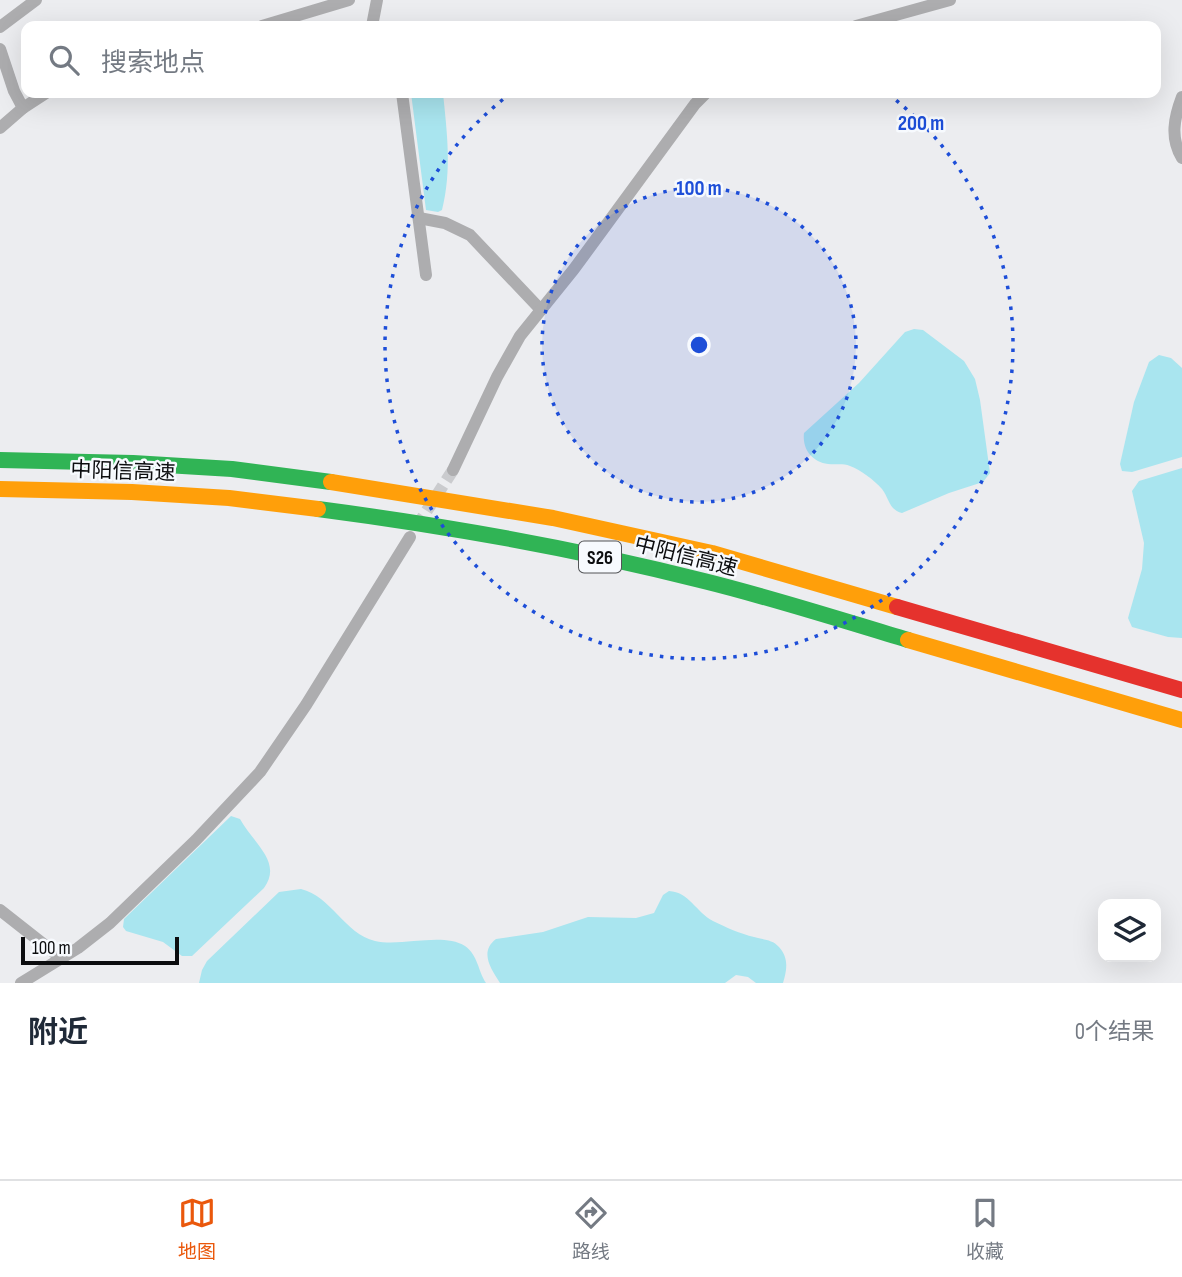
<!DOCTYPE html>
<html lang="zh">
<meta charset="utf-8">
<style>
body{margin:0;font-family:"Sofia Sans Condensed","Noto Sans SC",sans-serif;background:#f6f6f7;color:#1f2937}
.controls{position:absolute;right:21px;bottom:21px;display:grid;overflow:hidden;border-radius:14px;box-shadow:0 7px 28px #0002}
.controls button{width:63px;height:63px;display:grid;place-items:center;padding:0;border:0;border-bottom:2px solid #e0e1e3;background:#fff;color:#1f2937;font:35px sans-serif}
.scale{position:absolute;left:21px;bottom:18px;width:158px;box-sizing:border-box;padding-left:7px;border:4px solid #0c0d0f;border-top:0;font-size:19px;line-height:24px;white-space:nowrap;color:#0c0d0f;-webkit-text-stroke:5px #f7fafe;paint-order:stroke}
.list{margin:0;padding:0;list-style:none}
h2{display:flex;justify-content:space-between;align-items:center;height:91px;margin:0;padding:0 28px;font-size:30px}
h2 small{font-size:23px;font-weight:400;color:#747a83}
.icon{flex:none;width:38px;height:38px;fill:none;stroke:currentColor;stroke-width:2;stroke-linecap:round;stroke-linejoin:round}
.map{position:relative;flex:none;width:1182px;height:983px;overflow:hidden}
.search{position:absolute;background:#fff;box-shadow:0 7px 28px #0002;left:21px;right:21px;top:21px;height:77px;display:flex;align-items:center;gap:18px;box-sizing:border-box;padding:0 24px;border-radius:14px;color:#747a83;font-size:26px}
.sheet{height:196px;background:#fff}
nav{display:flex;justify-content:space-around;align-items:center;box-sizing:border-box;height:98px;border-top:2px solid #e0e1e3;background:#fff;font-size:19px;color:#747a83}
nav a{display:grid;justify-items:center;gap:4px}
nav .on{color:#ea580c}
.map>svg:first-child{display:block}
</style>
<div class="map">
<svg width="1182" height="983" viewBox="0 0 1182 983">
<rect width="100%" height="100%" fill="#ecedf0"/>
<g fill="#a9e5ef">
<path d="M411 93H443C447 133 452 170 442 210L438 212 426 210Z"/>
<path d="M914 329 923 330 964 361 975 379 980 400 990 473 983 482 949 493 902 513C889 510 889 498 882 489 874 480 861 470 850 466 843 463 836 465 828 464 812 462 802 449 804 433L859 383 905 332Z"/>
<path d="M1159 355 1171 358 1182 368V457L1132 472 1122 471 1120 464 1134 402 1149 362Z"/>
<path d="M1182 468V638L1168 637 1132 627 1128 618 1142 569 1144 543 1132 491 1139 481Z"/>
<path d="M231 816 240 819C253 843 283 862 264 888L192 956H182L163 942 126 931 123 927 124 919Z"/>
<path d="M301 889C331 896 345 934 375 941 402 947 442 932 465 946 478 955 478 971 486 983H199L202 970 207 961 279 892Z"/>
<path d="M669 891C689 892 696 912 713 921 725 927 741 934 754 937 763 940 772 939 779 947 789 958 787 970 783 983H756L748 977 736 975 725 983H500C491 969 479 952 496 939L543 932 588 917 636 918 654 913 663 895Z"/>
</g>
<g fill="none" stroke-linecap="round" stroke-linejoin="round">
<path stroke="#cacbce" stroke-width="12" stroke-dasharray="12 6" stroke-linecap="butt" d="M417 526 453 470"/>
<g stroke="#adadaf" stroke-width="12">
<path d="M262 26 349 0"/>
<path d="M372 26 377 0"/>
<path d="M856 26 950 0"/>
<path d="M0 27 36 0"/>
<path d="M0 49 14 91 23 108"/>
<path d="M402 93 426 275"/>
<path d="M1182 97C1174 118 1170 138 1182 158"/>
<path d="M0 128 23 108 46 93"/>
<path d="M419 218 445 223 470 235 541 310"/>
<path d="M453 470 497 377 520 336 574 269 695 104 706 93"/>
<path d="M0 910 61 958"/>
<path d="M21 983 78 948 110 923 196 840 260 772 306 705 410 537"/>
</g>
<g stroke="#30b455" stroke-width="16">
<path d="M0 460 133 463 232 469 331 482"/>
<path d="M318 509C448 526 578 549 704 581 773 598 841 620 908 640"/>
</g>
<g stroke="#ff9f0a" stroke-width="16">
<path d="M331 482 553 518 712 553 897 607"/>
<path d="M0 489 132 492 229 498 318 509"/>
<path d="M908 640 1182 720"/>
</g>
<path stroke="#e5322d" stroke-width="16" d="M897 607 1182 690"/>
</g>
<circle cx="699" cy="345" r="157" fill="#1d4ed8" fill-opacity=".12"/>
<g fill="none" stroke="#1d4ed8" stroke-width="3.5" stroke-dasharray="3.5 7">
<circle cx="699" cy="345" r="157"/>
<path d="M888 94A314 314 0 1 1 510 94"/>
</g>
<g text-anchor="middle" stroke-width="5" stroke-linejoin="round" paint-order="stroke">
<rect fill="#f7fafe" stroke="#525457" stroke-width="2" x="579" y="541.5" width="42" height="31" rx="5"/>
<g font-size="19" font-weight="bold" fill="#0c0d0f">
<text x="600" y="564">S26</text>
</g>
<g font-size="21" fill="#0c0d0f" stroke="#f7fafe">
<text transform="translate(123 471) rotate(2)" y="7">中阳信高速</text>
<text transform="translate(686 556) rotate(14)" y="7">中阳信高速</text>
</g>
</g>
<circle cx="699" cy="345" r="10" fill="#1d4ed8" stroke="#f7fafe" stroke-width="3.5"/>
<g font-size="21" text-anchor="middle" font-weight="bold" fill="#1d4ed8" stroke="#f7fafe" stroke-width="5" stroke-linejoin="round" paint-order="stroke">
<text x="921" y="130">200 m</text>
<text x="699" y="195">100 m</text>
</g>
</svg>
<div class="controls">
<button><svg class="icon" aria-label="layers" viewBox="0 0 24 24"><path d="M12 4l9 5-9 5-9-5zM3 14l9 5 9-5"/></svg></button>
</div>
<div class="scale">100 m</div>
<div class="search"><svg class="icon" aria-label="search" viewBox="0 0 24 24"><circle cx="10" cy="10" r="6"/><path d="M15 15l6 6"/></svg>搜索地点</div>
</div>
<section class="sheet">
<h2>附近<small>0个结果</small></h2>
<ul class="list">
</ul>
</section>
<nav>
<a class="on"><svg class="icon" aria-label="map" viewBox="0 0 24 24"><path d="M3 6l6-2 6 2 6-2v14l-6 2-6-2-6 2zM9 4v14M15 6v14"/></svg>地图</a>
<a><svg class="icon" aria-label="directions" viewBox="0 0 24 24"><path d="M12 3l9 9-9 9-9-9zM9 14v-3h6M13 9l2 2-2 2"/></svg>路线</a>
<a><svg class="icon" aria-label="saved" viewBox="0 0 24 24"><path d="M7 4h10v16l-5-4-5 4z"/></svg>收藏</a>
</nav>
